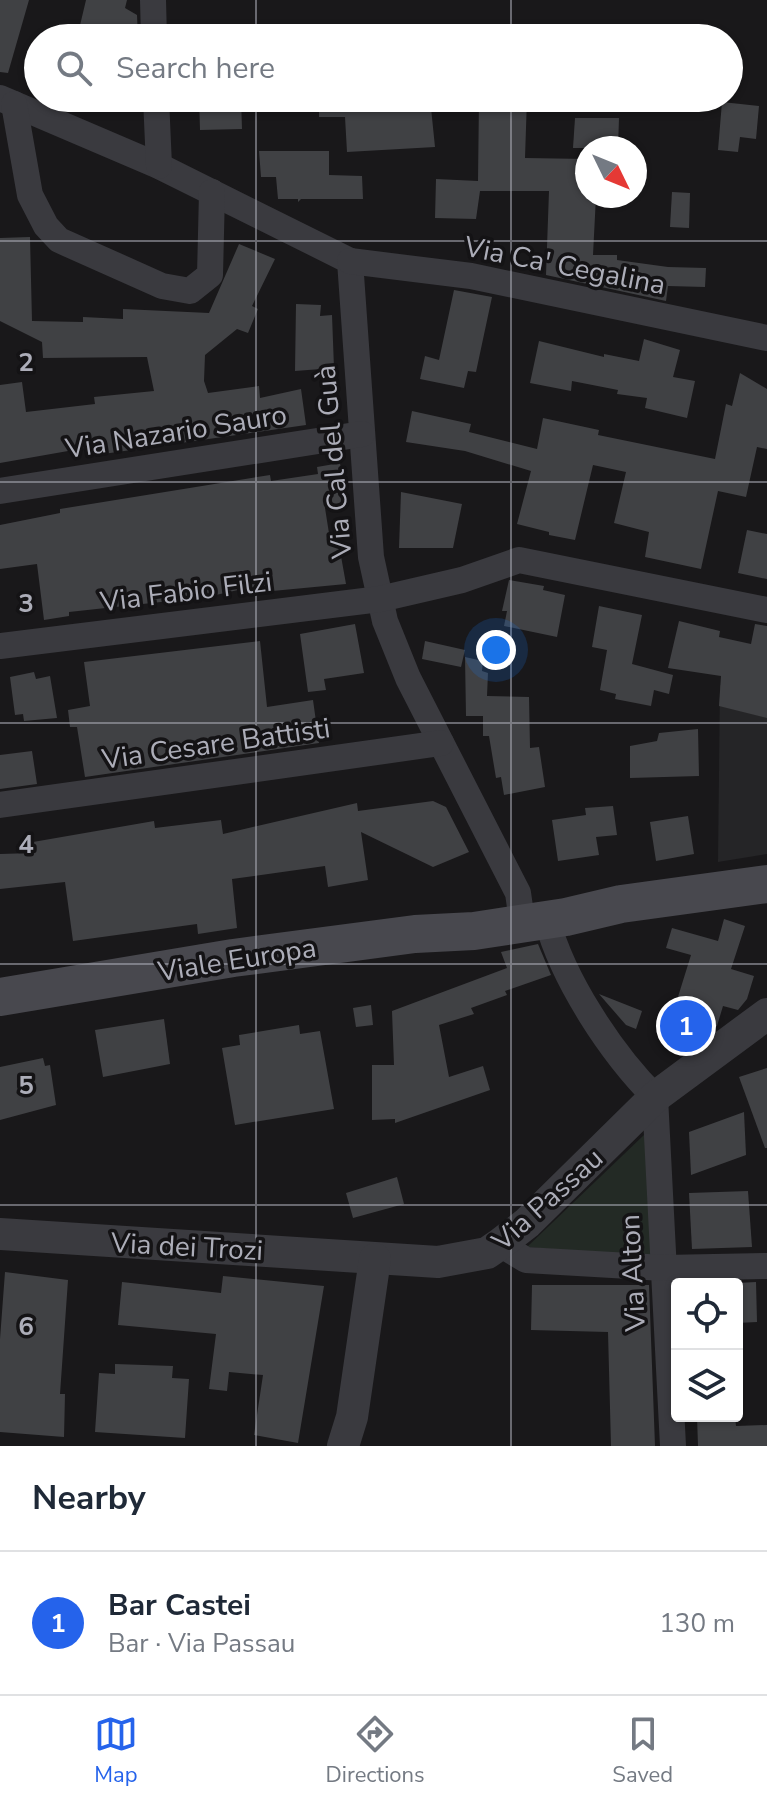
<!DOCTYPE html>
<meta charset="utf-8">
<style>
body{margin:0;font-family:"Nunito Sans",sans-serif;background:#f6f6f7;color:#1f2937}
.controls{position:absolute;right:24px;bottom:24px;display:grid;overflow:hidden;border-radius:8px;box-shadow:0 2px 6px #0004}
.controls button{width:72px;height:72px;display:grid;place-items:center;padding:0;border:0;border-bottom:2px solid #e0e1e3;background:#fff;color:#1f2937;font:40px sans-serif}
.compass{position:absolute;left:575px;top:136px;width:72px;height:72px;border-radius:50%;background:#fff;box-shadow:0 2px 6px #0004;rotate:133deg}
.you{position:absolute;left:496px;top:650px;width:28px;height:28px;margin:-20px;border:6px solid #fff;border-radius:50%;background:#1a73e8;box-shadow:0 0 0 12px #1a73e833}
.badge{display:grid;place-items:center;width:52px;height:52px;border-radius:50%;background:#2563eb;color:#fff;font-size:26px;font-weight:700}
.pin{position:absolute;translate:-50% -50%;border:4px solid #fff;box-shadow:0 2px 8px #0006}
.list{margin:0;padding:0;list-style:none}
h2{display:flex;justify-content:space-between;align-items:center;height:104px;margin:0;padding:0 32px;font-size:34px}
h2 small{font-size:26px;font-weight:400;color:#747a83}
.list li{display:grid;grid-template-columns:52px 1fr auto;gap:24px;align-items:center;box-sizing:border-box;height:144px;padding:0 32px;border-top:2px solid #e0e1e3}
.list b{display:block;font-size:30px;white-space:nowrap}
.list p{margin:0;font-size:26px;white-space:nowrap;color:#747a83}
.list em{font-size:26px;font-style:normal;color:#747a83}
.icon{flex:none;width:44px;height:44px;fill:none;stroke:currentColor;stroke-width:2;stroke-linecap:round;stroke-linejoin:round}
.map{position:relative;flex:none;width:767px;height:1446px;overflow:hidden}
.search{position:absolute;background:#fff;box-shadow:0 2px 6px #0004;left:24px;right:24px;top:24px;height:88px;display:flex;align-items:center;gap:20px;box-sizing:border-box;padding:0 28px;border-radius:44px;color:#747a83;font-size:30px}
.sheet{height:248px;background:#fff}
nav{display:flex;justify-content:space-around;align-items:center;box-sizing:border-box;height:112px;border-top:2px solid #e0e1e3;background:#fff;font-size:22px;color:#747a83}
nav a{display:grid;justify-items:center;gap:4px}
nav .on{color:#2563eb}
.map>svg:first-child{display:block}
</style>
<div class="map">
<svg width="767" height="1446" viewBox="0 0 767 1446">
<rect width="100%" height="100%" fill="#19181a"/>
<path fill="#252527" d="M720 685 767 694V854L718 862Z"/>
<path fill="#232a25" d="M645 1134 653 1257 527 1247Z"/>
<g fill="#404144">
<path d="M0 0H29L8 73 0 72Z"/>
<path d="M86 0H127L125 8 137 15 138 38H77Z"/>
<path d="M199 98H241L242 129 200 130Z"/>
<path d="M319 98H430L435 147 347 152 345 117H319Z"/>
<path d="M479 98H527L525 158 587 159V196H596L593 255H617V260L668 267 706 268 705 287 668 286 666 301 546 275 549 191H480L476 219 435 218 436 179 478 181Z"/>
<path d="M722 102 759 106 756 139 740 137 738 152 718 150Z"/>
<path d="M575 118H619L618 148H573Z"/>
<path d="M259 151H329V175L362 176 363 199H301L298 202V199H278L276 177H261Z"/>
<path d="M672 192 690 193 689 228 670 227Z"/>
<path d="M30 237 32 321 83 322V317L123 319V309L209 313 239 244 275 259 252 306 258 309 248 333 237 329 205 355 204 381 208 393 259 386 260 398 301 389 306 425 103 454 102 445 0 463V385L22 382 26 412 95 404 94 397 154 391 147 357 43 358 42 342 0 321V238Z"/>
<path d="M454 290 492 297 476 372 468 371 464 388 420 379 425 356 439 360Z"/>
<path d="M296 304 321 305 320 316 332 315 334 368 295 371Z"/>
<path d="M644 339 680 350 673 377 695 381 687 418 645 408 647 398 617 394 618 390 572 381 571 391 530 383 539 341 604 357V354L639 361Z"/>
<path d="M740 373 767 389V449L757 447 746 497 718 491 701 569 645 557 649 532 614 523 626 472 593 465 575 540 549 535V532L517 524 531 471 465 451 406 442 412 411 471 424 469 432 537 449 543 418 599 430 598 435 715 459 726 404 732 406Z"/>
<path d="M340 463 346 505 325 508 331 546 339 545 346 584 252 593 251 587 207 597 69 612V616L44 620 37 564 0 569V525L60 513V509L270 475 271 481 318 474 317 467Z"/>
<path d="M401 492 462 504 453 548H399Z"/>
<path d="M747 530 767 534V579L738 573Z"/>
<path d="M509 580 544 586 543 590 565 595 557 637 504 626 507 611H502Z"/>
<path d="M599 606 642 615 632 664 673 675 669 694 654 690 651 706 615 699 616 694 600 690 607 650 592 647Z"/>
<path d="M679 621 720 631 719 637 751 644 755 624 767 626V718L719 706 721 676 668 668Z"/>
<path d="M355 624 364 673 324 679 326 690 308 692 300 634Z"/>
<path d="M260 641 267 707 313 700 319 743 85 777 77 727H70L68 710 90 706 84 662Z"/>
<path d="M425 641 465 650 461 667 422 659Z"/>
<path d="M465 657 483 661 482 671 488 673 487 696 529 697 530 748 539 747 545 787 504 795 501 777 496 778 489 736H483V716H466Z"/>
<path d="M34 672 36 679 50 676 57 718 24 721 23 714 15 715 10 677Z"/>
<path d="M698 729 699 776 630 778V746L657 741 659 733Z"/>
<path d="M32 751 37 784 0 789V755Z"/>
<path d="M433 801 446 807 469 852 433 867 361 832 368 880 328 887 325 866 232 879 237 928 198 934 197 924 73 941 65 882 0 889V854L34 853 33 842 154 821 155 828 221 820 223 834 357 803 358 811Z"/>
<path d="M613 806 617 835 596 837 599 855 558 861 552 820 586 815 585 808Z"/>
<path d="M688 816 694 854 656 861 650 822Z"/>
<path d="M724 919 745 926 731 969 754 976 747 999 738 1010 723 1006 717 1026 692 1037 668 1029 691 955 666 948 672 928 718 941Z"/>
<path d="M538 944 551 975 505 991 507 995 471 1008 474 1014 439 1025 449 1077 483 1066 490 1090 395 1123V1119L372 1120V1065H394L392 1011 507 968 501 952Z"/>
<path d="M599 994 642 1011 636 1029 626 1025Z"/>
<path d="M371 1005 373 1025 356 1027 353 1008Z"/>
<path d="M164 1019 170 1064 103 1077 95 1030Z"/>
<path d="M299 1025 300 1034 320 1031 334 1109 235 1125 222 1048 240 1045 239 1035Z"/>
<path d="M43 1058 45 1066 50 1065 56 1105 0 1120V1067Z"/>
<path d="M767 1068V1148H765L739 1077Z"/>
<path d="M744 1112 746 1155 691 1175 689 1132Z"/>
<path d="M397 1177 404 1204 353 1218 346 1193Z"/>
<path d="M748 1191 752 1247 692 1249 689 1193Z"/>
<path d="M5 1272 68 1280 60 1394H65L64 1437 0 1432V1339Z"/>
<path d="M223 1276 324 1286 298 1443 254 1435 263 1375 229 1372 227 1391 209 1389 216 1334 118 1325 122 1282 221 1293Z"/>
<path d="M756 1282 757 1322 737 1323V1283Z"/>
<path d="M532 1285H649L655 1446H611L608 1332 531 1330Z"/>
<path d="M115 1364 173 1366 172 1378 189 1379 185 1438 95 1432 99 1373 115 1374Z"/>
<path d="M697 1416H735L736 1426 767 1425V1446H698Z"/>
</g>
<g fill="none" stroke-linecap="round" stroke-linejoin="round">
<g stroke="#3a3a3f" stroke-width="26">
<path d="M153 0 154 38"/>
<path d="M0 98 159 166 350 261 371 557 385 621 408 678 518 893 520 907"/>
<path d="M156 98 159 166"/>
<path d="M14 104 30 195 46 226 59 240 162 286 190 291 210 275 212 192"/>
<path d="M350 261 471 276 767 338"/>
<path d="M0 491 362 434"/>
<path d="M0 646 380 599 462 580 519 560 767 610"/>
<path d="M0 805 441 743"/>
<path d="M547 920C563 980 611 1053 655 1097L673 1446"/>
<path d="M500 1244 526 1260 664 1268 767 1266"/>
</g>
<g stroke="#3a3a3f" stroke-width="32">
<path d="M0 1234 438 1262 487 1253 500 1244 527 1223 655 1097 767 1014"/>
<path d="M343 1446 352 1417 375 1259"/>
</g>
<path stroke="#48484e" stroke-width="38" d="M0 997 233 958 415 934 474 931 566 917 621 904 767 884"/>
</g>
<path fill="none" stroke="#acadb8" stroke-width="2" stroke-opacity="0.55" d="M256 0V38M511 0V38M256 98V1446M511 98V1446M0 241H767M0 482H767M0 723H767M0 964H767M0 1205H767"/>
<g text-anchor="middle" stroke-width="7" stroke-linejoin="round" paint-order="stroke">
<g font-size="28" fill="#acadb8" stroke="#141315">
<text transform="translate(565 265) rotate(11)" y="10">Via Ca' Cegalina</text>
<text transform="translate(176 431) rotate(-9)" y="10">Via Nazario Sauro</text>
<text transform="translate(333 462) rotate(-95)" y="10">Via Cal del Guà</text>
<text transform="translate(186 591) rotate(-7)" y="10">Via Fabio Filzi</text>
<text transform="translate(216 743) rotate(-8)" y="10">Via Cesare Battisti</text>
<text transform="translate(237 959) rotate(-9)" y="10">Viale Europa</text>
<text transform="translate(547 1199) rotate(-42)" y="10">Via Passau</text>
<text transform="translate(187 1246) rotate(3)" y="10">Via dei Trozi</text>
<text transform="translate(632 1273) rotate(-93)" y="10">Via Alton</text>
</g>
</g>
<g font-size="26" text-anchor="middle" font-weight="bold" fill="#acadb8" stroke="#141315" stroke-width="7" stroke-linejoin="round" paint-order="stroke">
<text x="26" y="371">2</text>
<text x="26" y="612">3</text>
<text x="26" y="853">4</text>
<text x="26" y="1094">5</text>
<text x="26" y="1335">6</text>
</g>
</svg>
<div class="controls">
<button><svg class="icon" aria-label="locate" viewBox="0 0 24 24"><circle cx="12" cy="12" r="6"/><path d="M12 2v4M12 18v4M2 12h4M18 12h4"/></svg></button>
<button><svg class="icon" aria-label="layers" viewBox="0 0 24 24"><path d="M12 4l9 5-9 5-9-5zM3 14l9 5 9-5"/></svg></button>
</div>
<svg class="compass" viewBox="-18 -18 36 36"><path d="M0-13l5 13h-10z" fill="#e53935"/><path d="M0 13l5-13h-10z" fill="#747a83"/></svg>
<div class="you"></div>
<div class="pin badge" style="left:686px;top:1026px">1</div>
<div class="search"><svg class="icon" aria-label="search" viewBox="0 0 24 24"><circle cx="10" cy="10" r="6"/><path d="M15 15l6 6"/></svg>Search here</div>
</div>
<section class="sheet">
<h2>Nearby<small></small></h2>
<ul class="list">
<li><span class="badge">1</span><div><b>Bar Castei</b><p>Bar · Via Passau</p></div><em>130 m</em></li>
</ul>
</section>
<nav>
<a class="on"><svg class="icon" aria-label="map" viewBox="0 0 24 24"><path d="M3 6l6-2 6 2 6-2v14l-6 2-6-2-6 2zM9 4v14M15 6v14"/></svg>Map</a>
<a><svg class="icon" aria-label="directions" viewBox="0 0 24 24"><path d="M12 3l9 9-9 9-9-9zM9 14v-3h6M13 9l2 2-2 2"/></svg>Directions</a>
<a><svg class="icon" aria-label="saved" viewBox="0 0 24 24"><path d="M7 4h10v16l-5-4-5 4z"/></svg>Saved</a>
</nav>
